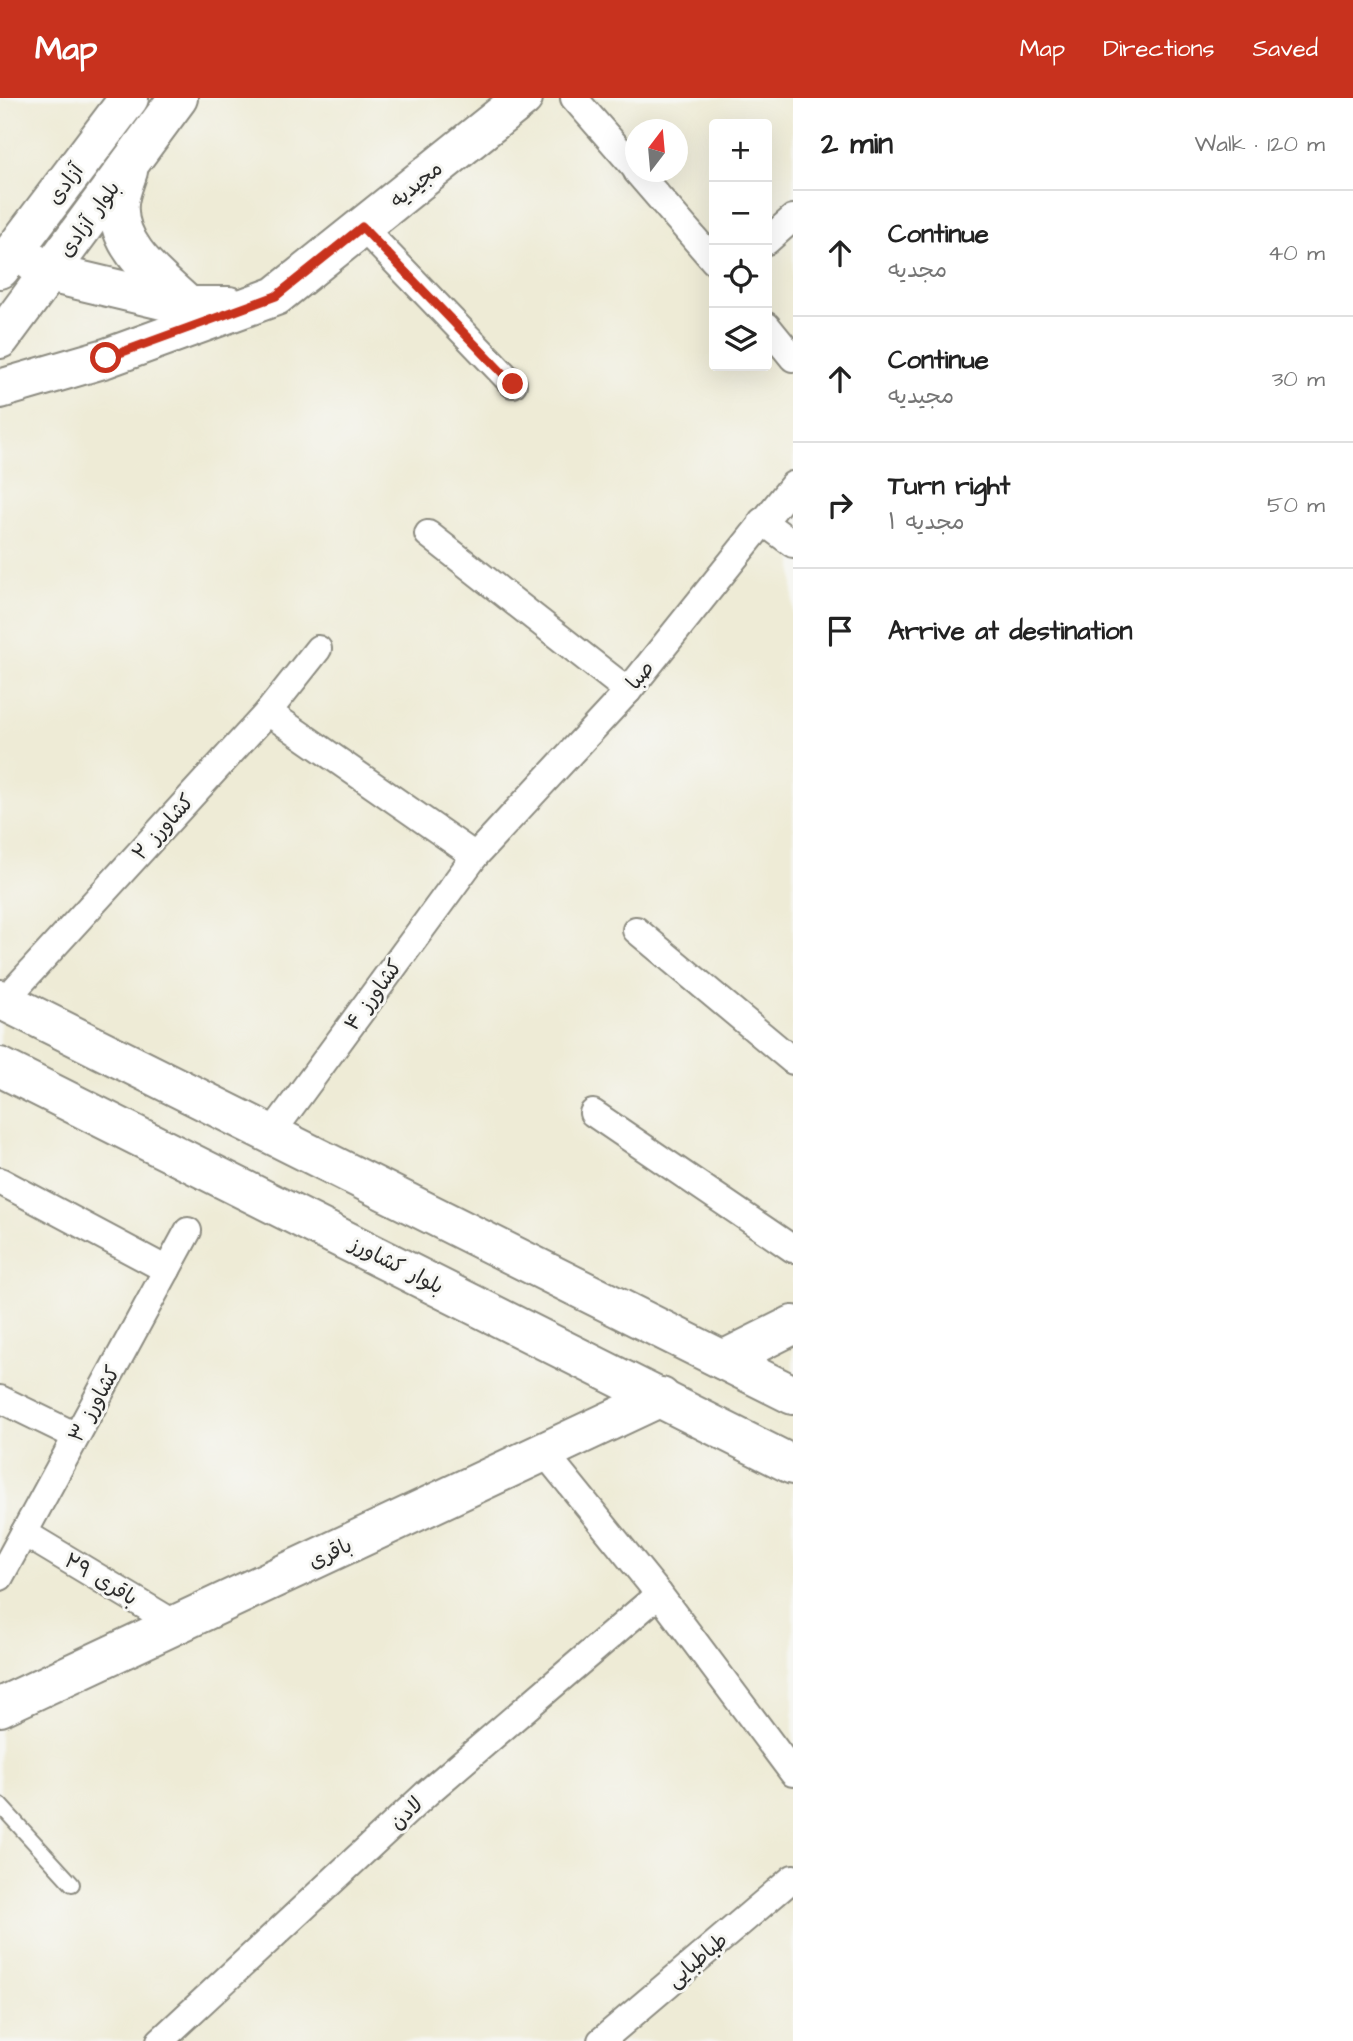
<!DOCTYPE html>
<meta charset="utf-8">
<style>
body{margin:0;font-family:"Architects Daughter","Playpen Sans Arabic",sans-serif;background:#f6f6f6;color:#222}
.controls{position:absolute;right:21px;top:21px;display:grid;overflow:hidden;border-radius:7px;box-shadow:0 7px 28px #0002}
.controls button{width:63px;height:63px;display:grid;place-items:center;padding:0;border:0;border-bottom:2px solid #e0e0e0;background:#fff;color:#222;font:35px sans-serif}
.compass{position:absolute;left:625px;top:21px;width:63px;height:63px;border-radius:50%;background:#fff;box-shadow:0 7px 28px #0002;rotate:16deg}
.stop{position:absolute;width:21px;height:21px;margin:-16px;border:5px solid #c8321e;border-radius:50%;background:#fff}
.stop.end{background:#c8321e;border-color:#fff;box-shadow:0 2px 7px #0008}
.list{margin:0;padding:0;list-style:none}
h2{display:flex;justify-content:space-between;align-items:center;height:91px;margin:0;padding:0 28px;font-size:30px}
h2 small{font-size:23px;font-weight:400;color:#767676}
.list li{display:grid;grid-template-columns:46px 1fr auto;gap:21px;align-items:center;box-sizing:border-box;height:126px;padding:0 28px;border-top:2px solid #e0e0e0}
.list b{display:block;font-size:26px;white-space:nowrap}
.list p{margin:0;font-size:23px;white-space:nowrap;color:#767676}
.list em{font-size:23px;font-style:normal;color:#767676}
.icon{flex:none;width:38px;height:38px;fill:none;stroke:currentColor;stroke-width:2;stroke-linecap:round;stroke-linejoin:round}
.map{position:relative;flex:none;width:793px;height:1943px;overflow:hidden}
header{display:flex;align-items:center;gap:42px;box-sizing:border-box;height:98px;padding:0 35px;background:#c8321e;color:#fff}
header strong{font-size:33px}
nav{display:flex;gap:38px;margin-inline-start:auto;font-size:24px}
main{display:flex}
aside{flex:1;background:#fff}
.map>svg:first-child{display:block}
</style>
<header>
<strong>Map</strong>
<nav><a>Map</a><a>Directions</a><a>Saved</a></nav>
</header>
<main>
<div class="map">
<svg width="793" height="1943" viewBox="0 0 793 1943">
<rect width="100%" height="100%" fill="#f6f6f2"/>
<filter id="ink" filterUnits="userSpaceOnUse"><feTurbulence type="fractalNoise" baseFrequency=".0143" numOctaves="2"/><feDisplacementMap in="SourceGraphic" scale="14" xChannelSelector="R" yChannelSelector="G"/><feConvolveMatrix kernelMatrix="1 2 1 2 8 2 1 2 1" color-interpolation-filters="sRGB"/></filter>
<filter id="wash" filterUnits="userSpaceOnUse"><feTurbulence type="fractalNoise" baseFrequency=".00686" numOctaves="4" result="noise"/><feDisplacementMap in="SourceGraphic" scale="28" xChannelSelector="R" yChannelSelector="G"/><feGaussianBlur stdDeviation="1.57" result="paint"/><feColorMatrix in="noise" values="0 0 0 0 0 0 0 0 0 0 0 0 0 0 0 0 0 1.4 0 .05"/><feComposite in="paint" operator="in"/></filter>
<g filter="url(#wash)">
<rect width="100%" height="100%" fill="#eeebd6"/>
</g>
<g filter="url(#ink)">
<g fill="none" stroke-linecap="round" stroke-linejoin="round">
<g stroke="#8c8b80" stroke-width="18">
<path id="lane" d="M0 1707 72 1786"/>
</g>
<g stroke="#8c8b80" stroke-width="30">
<g id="street">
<path d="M574 0 636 71"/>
<path d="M637 74 714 163"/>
<path d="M362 129 513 286"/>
<path d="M767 143 793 120"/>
<path d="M767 228 793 260"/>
<path d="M762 423 793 446"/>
<path d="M428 436 628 593"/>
<path d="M268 614 475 758"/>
<path d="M636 832 793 963"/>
<path d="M4 903 268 614 318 551"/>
<path d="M593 1015 793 1151"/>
<path d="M271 1036 475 758 628 593 793 387"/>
<path d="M0 1083 167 1172"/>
<path d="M0 1301 76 1338"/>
<path d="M544 1354 659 1496 793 1675"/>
<path d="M24 1435 177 1527"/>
<path d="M0 1479 188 1133"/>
<path d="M160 1943 427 1695 659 1496"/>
<path d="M601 1943 793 1780"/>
</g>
</g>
<g stroke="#8c8b80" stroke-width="42">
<g id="secondary">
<path d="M128 73C125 83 120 94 119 105 115 150 159 180 188 208"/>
<path d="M15 152 49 175 188 208H229"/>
<path d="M0 171 129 0"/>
<path d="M0 241 178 0"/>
<path d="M0 291 106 260 276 198 523 0"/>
<path d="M723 1262 793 1227"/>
<path d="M0 1609 661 1299"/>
</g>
</g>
<g stroke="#8c8b80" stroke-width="42">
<g id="primary">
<path d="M0 901 793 1297"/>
<path d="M0 969 793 1367"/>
</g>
</g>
<use href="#lane" stroke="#fff" stroke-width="14"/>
<use href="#street" stroke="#fff" stroke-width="26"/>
<use href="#secondary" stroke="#fff" stroke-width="38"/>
<use href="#primary" stroke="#fff" stroke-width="38"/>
</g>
</g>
<g fill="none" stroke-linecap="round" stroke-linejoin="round" filter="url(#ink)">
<path stroke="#c8321e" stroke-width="9" d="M106 260 276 198 362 129 513 286"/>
</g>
<g text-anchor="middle" stroke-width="6" stroke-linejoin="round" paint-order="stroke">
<g font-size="21" fill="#2b2b2b" stroke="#f6f6f2">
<text transform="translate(65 86) rotate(-53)" y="7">آزادی</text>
<text transform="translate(416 86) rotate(-39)" y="7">مجیدیه</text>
<text transform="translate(89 121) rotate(-54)" y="7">بلوار آزادی</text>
<text transform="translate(640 577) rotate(-51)" y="7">صبا</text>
<text transform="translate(163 729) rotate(-48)" y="7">کشاورز ۲</text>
<text transform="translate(373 897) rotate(-54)" y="7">کشاورز ۴</text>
<text transform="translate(397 1167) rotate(27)" y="7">بلوار کشاورز</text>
<text transform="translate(94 1306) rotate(-61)" y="7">کشاورز ۳</text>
<text transform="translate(330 1455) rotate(-25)" y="7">باقری</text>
<text transform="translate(101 1481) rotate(31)" y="7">باقری ۲۹</text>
<text transform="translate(406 1715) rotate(-43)" y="7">لادن</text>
<text transform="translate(697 1862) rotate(-40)" y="7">طباطبایی</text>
</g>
</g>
</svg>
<div class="controls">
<button>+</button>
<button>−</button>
<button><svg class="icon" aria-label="locate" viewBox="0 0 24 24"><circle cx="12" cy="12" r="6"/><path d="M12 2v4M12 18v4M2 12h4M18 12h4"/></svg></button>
<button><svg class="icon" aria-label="layers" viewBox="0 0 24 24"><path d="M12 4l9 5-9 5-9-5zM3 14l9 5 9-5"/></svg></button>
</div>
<svg class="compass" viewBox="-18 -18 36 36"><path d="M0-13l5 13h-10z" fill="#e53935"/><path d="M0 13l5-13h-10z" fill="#767676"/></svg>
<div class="stop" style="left:106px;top:260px"></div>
<div class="stop end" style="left:513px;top:286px"></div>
</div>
<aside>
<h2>2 min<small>Walk · 120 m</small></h2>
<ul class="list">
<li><svg class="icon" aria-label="ahead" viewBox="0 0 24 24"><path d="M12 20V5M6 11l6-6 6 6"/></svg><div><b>Continue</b><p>مجدیه</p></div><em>40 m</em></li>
<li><svg class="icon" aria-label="ahead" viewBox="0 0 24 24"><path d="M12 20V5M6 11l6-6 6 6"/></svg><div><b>Continue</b><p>مجیدیه</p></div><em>30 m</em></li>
<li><svg class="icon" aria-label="right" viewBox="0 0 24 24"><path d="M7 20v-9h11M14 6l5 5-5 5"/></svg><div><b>Turn right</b><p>مجدیه ۱</p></div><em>50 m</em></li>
<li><svg class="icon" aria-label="arrive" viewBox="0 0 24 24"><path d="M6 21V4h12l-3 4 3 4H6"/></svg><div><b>Arrive at destination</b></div></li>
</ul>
</aside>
</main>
